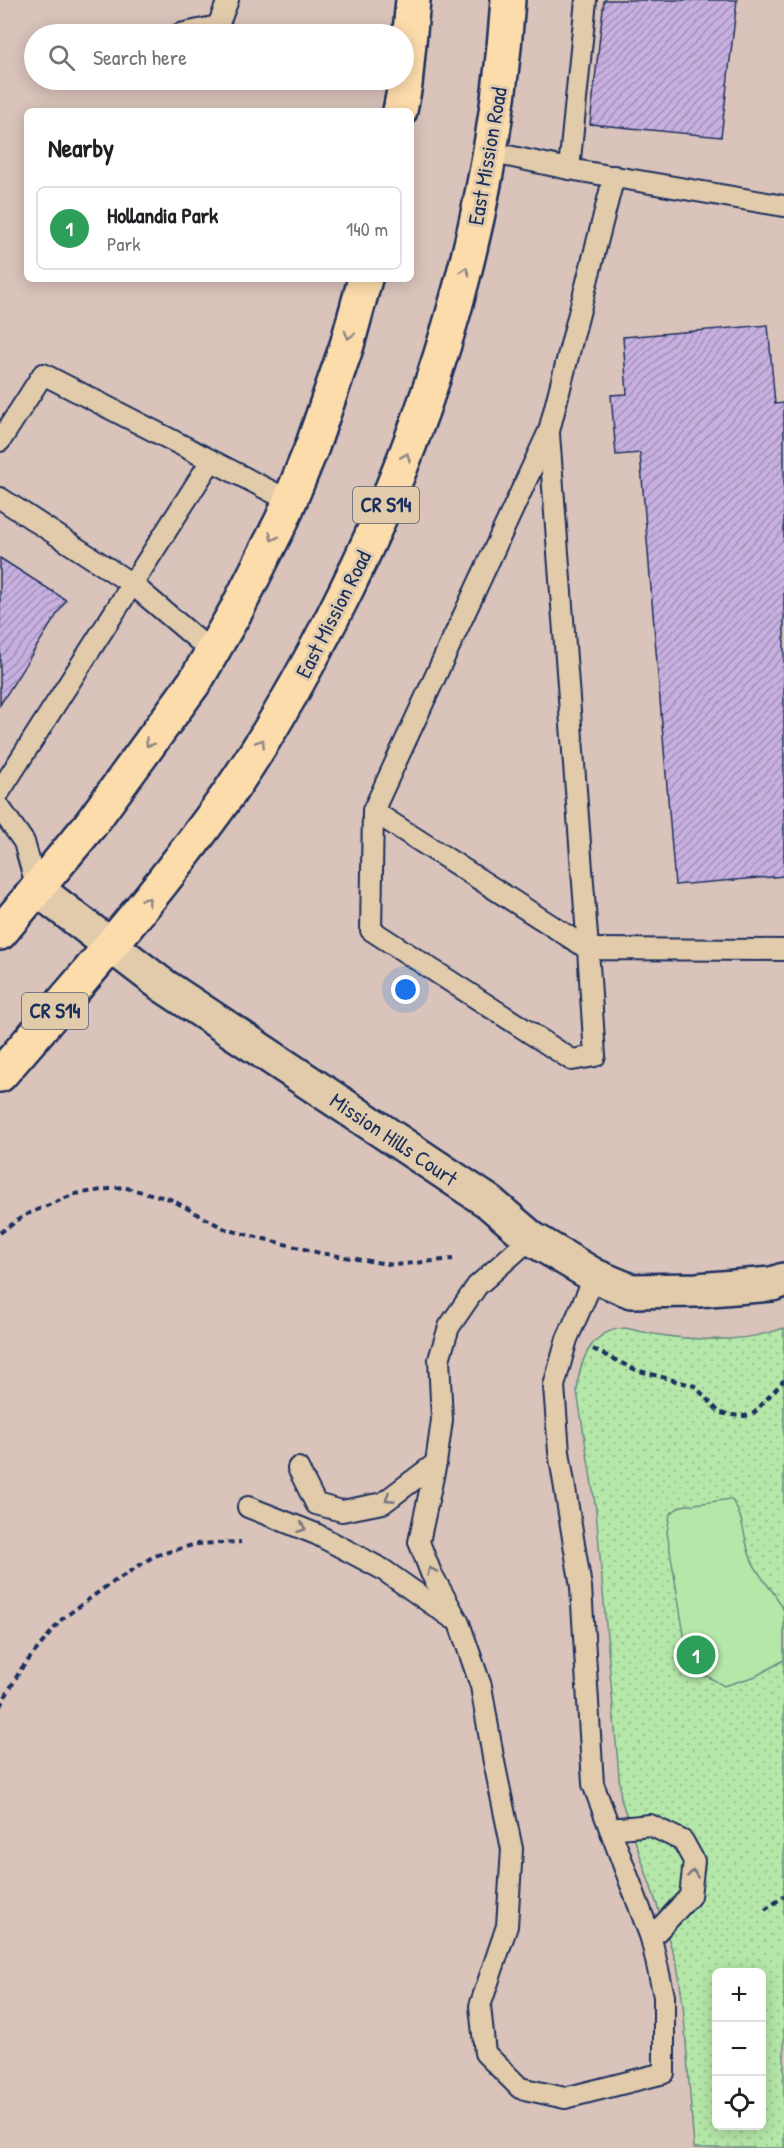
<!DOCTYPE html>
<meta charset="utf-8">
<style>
body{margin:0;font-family:"Patrick Hand",sans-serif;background:#f2f2f2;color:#202124}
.controls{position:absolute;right:18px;bottom:18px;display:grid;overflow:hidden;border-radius:9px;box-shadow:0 3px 15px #0003}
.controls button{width:54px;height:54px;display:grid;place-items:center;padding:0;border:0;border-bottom:2px solid #e0e0e0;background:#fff;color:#202124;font:30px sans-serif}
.you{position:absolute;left:406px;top:990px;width:21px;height:21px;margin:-15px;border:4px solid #fff;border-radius:50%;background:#1a73e8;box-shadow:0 0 0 9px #1a73e833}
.badge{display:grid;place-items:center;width:39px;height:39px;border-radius:50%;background:#0f766e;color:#fff;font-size:20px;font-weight:700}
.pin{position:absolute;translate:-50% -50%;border:3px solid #fff;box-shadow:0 2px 6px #0006}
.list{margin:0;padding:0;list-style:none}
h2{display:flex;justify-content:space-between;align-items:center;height:78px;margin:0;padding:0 24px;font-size:26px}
h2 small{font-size:20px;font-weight:400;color:#757577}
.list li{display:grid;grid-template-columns:39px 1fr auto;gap:18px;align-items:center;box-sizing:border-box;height:84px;margin:0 12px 12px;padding:0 12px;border:2px solid #e0e0e0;border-radius:9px}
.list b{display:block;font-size:22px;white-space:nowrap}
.list p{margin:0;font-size:20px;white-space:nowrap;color:#757577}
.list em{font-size:20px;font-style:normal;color:#757577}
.icon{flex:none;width:33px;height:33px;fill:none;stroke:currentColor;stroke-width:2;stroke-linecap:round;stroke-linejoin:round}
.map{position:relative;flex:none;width:784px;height:2148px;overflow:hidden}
.search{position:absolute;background:#fff;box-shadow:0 3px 15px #0003;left:24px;top:24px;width:390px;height:66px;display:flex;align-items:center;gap:15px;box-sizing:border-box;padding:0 21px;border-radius:33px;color:#757577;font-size:22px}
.panel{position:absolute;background:#fff;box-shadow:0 3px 15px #0003;left:24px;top:108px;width:390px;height:174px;border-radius:9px}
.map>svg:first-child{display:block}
</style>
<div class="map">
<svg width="784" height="2148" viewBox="0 0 784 2148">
<defs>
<pattern id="grass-dots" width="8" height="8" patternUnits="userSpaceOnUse" patternTransform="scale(1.5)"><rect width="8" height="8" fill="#b5e7a8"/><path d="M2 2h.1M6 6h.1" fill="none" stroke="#9bc693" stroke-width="1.8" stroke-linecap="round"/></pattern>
<pattern id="building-hatch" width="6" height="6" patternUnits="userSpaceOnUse" patternTransform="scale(1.5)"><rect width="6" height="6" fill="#c7b0df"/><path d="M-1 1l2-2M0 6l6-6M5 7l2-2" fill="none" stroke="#a190b8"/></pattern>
</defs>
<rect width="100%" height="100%" fill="#d9c3ba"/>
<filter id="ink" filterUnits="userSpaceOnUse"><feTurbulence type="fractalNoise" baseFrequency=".0167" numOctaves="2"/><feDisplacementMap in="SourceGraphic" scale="12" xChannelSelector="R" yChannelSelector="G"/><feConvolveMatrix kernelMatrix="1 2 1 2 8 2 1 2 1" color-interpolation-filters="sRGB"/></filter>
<g filter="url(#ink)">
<path fill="url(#grass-dots)" stroke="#688b83" stroke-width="1.5" fill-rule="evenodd" d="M625 1328C674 1340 736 1346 784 1328V2148H694L683 2003 677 1964 621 1799 596 1510 577 1391C579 1361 591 1330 625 1328ZM716 1972H762V2126H716Z"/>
<path fill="#b5e7a8" stroke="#688b83" stroke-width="1.5" d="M731 1499C744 1516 743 1536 750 1556 757 1577 777 1592 784 1611V1660L756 1676 724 1686 703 1674 687 1653 667 1532 670 1514 681 1506Z"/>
<g fill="url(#building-hatch)" stroke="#1b2f5e" stroke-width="1.5">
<path d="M604 0H737L721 137 590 124Z"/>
<path d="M768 325 775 404 784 403V876L675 885 640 453 616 455 611 395 627 394 623 337Z"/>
<path d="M0 558 66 600 0 705Z"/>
</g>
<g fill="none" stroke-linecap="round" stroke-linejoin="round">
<g stroke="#1b2f5e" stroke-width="24">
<g id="lane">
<path d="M180 34 218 26 228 0"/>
<path d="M489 152 569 169 586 0"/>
<path d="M569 169 784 206"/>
<path d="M614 176 549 431 373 811 371 930 572 1060 595 1056 588 949 784 950"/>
<path d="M0 441 43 374 290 501"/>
<path d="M0 498 132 584 212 652"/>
<path d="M0 791 211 461"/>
<path d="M0 808 24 842 37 889"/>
<path d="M373 811 588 949 549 434"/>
<path d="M531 1238 477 1286 449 1327 439 1359 442 1420 436 1463 419 1542 431 1573 459 1623 481 1686 493 1757 512 1849 507 1926 480 2006 485 2053 520 2088 565 2098 664 2073V1996L651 1938 593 1784 581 1587 559 1452 554 1386 567 1339 595 1276"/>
<path d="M298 1468 316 1504 342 1511 383 1503 436 1463"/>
<path d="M248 1507 316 1534 382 1569 452 1618"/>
<path d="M610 1829 650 1825 683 1841 694 1861 690 1896 651 1938"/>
</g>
</g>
<g stroke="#1b2f5e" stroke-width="38">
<path id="street" d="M37 889 161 984 489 1202 531 1238 595 1276 631 1291 697 1290 772 1284 784 1280"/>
</g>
<g stroke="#1b2f5e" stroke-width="38">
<g id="primary">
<path d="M400 111 405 85 413 0"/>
<path d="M0 933 90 825 196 680 237 609 282 520 312 447 347 345 365 279"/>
<path d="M0 1075C78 985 157 894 227 796 266 740 301 679 332 618 432 424 493 218 508 0"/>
</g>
</g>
<g stroke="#1b2f5e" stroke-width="4" stroke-dasharray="6 4.5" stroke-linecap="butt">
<path d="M0 1233 25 1215 75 1194 123 1187 170 1199 225 1229 320 1253 394 1265 453 1259"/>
<path d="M593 1349 636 1370 695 1386 720 1413 731 1415 745 1416 754 1413 784 1380"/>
<path d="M0 1706 21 1669 62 1619 104 1588 154 1556 196 1544 241 1542"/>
<path d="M765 1910 784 1896"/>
</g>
<use href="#lane" stroke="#e1cbaa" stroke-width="20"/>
<use href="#street" stroke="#e1cbaa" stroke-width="33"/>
<use href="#primary" stroke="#fddcac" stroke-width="33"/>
</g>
<defs><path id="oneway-chevron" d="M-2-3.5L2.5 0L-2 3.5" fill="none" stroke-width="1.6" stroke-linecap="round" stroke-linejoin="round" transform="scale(1.5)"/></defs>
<g stroke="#8c8685">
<use href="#oneway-chevron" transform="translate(465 271) rotate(-74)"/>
<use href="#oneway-chevron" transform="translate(349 335) rotate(105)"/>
<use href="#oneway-chevron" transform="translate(406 457) rotate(-68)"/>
<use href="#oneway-chevron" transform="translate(273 537) rotate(117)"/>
<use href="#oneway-chevron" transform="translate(149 743) rotate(126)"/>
<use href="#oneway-chevron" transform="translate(261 743) rotate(-57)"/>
<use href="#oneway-chevron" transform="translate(147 901) rotate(-50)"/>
</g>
<g stroke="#747580">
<use href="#oneway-chevron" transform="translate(389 1498) rotate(147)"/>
<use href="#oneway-chevron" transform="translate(302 1528) rotate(21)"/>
<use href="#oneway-chevron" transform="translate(431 1571) rotate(-114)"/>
<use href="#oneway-chevron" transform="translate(693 1874) rotate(-84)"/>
</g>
</g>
<g text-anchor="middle" stroke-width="6" stroke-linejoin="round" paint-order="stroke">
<g fill="#e1cbaa" stroke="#565e75" stroke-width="1.5">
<rect x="353" y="487" width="66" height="36" rx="4.5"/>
<rect x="22" y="993" width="66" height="36" rx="4.5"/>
</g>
<g font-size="21" font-weight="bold" fill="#1b2f5e">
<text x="386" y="512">CR S14</text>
<text x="55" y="1018">CR S14</text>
</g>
<g font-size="22" fill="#1b2f5e" stroke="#e1cbaa">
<text transform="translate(487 156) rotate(-80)" y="8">East Mission Road</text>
<text transform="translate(333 614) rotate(-63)" y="8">East Mission Road</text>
<text transform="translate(394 1139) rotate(34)" y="8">Mission Hills Court</text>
</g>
</g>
</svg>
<div class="controls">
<button>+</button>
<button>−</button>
<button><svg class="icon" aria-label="locate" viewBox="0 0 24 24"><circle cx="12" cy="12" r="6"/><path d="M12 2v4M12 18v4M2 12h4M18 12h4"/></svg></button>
</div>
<div class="you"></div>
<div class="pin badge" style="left:696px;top:1655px;background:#2e9e5b">1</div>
<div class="search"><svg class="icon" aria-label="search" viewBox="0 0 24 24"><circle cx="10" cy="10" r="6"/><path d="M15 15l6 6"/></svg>Search here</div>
<section class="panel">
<h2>Nearby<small></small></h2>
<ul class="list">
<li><span class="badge" style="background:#2e9e5b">1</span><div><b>Hollandia Park</b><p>Park</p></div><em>140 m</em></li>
</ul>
</section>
</div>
